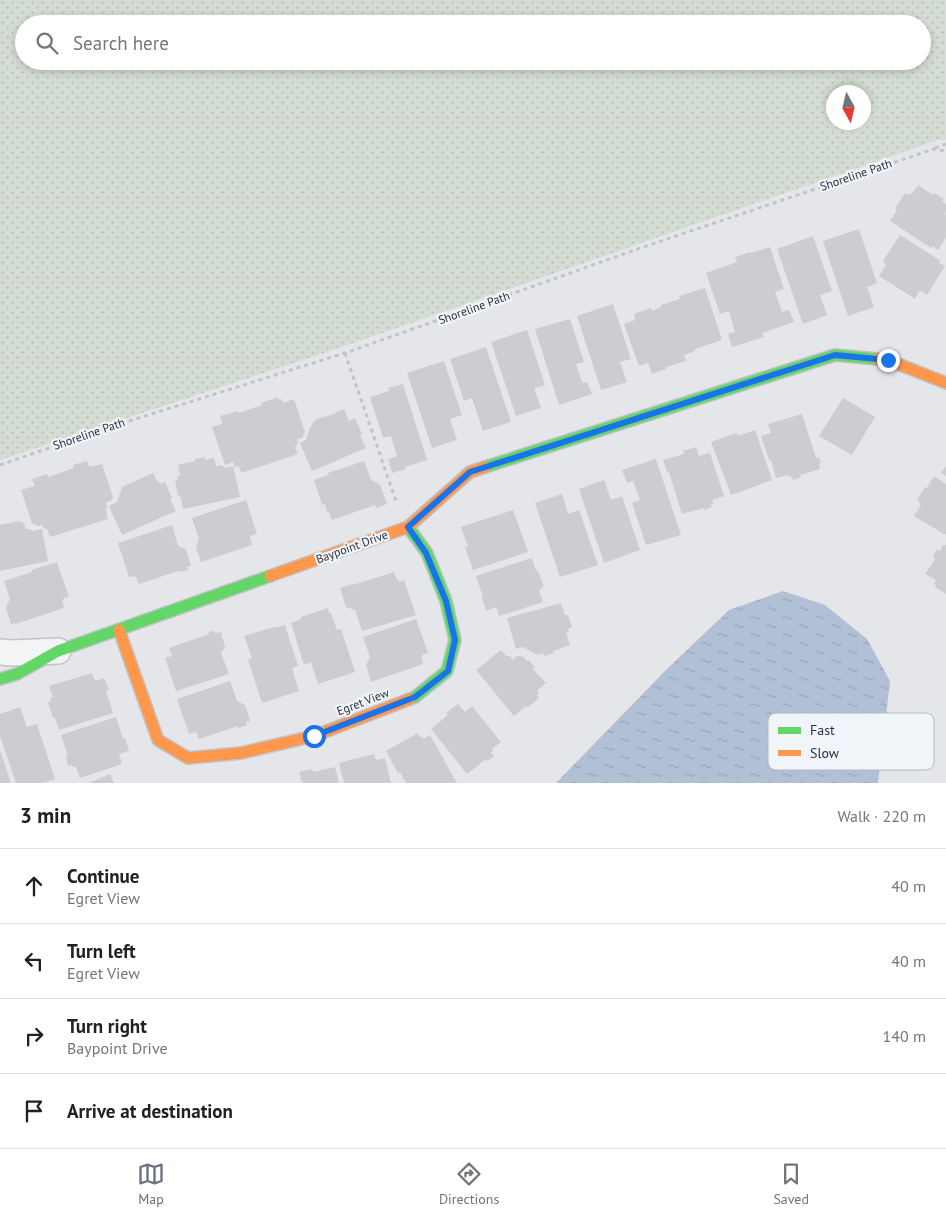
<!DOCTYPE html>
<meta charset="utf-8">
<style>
body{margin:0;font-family:"PT Sans",sans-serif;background:#f2f2f2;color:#202124}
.compass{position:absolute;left:826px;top:85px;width:45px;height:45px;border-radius:50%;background:#fff;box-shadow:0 2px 8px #0003;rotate:172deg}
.stop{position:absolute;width:15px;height:15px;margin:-11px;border:4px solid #1a73e8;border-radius:50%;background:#fff}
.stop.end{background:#1a73e8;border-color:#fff;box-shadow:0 1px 5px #0008}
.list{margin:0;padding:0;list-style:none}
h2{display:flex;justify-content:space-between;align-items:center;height:65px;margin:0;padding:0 20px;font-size:21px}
h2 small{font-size:16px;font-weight:400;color:#757577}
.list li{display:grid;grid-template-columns:32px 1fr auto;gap:15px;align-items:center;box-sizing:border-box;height:75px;padding:0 20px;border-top:1px solid #e0e0e0}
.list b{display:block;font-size:19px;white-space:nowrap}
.list p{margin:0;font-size:16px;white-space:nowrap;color:#757577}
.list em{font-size:16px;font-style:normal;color:#757577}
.icon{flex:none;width:28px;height:28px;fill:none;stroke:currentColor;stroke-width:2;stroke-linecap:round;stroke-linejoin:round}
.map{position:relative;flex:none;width:946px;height:783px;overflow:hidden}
.search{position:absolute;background:#fff;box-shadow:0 2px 8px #0003;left:15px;right:15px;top:15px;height:55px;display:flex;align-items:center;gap:12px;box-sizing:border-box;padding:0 18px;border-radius:28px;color:#757577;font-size:19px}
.sheet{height:365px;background:#fff}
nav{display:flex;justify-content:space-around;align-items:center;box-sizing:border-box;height:70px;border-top:1px solid #e0e0e0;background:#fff;font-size:14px;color:#757577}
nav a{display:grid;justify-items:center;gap:2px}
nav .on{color:#6a707e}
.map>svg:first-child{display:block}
</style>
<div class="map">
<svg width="946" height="783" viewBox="0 0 946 783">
<defs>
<pattern id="grass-dots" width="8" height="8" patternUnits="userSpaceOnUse" patternTransform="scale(1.25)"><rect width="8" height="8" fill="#d4ddd4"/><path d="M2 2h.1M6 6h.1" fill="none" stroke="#b6beb7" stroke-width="1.8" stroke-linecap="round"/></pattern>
<pattern id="water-ripples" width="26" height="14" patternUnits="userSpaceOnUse" patternTransform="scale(1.25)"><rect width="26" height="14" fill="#b1c0d5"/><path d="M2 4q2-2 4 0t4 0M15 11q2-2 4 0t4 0" fill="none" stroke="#98a5b8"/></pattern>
</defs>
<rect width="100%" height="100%" fill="#e4e6e9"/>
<path fill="url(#grass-dots)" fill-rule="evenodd" d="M0 0H946V140H938L345 346 0 460ZM24 24H922V61H24ZM834 92H864V122H834Z"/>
<path fill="url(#water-ripples)" d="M783 591 825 605 867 639 890 681 878 783H556L666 670 729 610Z"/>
<g fill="#cbcdd1">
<path d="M918 185 933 195 934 193 944 199 942 201 946 204V212L945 214 946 215V237L938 250 932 246 931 248 890 221 897 210 895 208 905 193 908 195 910 193 912 194Z"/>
<path d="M859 229 877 283 867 287 874 307 848 316 823 241Z"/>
<path d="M900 235 941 261 939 263 945 266 927 295 920 290 915 299 879 276 886 265 884 264 885 262 883 261Z"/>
<path d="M813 236 832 291 820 295 827 315 803 324 777 249Z"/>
<path d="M770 247 784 289 775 292 782 312 789 310 794 322 762 333 764 337 732 347 728 334 735 332 729 311 720 314 706 273 737 262 735 257 750 252 751 253Z"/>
<path d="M705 288 722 340 695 349V351L684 355 686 361 666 367V369L652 374 648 363 639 366 624 324 635 320 634 314 651 308 652 311 661 307V305L680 299 679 296Z"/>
<path d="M613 304 631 359 620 362 627 382 601 390 577 316Z"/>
<path d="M570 319 584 362 576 364 582 383 587 382 592 394 559 405 535 329Z"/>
<path d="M527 330 545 385 534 388 541 408 516 416 491 342Z"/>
<path d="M486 347 511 422 483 431 472 398 464 401 450 359Z"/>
<path d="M444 361 462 415 450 419 457 440 432 448 407 373Z"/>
<path d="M403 384 427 460 405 467 406 469 392 473 388 459 397 456 391 436 383 438 370 397 389 391 388 388Z"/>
<path d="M278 397 279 400 282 399 283 403 294 399 305 432 302 438 297 439 298 443 295 447 298 454 241 473 239 466 235 467 233 462 225 465 212 427 222 424 220 416 238 411 239 413 262 405 261 403Z"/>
<path d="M843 398 875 417 852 455 819 436Z"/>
<path d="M344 409 349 421 355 418 362 434 360 435 366 448 312 471 300 443 306 440 310 428 315 420 326 416V417Z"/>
<path d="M802 414 816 458 819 457 821 463 819 464 820 469 800 475 801 477 793 480 792 477H789L788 475 776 478 771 460H769L761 436 771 433 768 424Z"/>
<path d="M755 430 772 480 731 495 711 442 736 433 738 436Z"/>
<path d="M696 447 699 456 710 453 724 496 712 500 714 504H711L712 507 704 510V508L682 514 669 472H667L663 460 684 454 683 451Z"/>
<path d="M205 457V460L214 458 216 466 221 465 225 468 233 466 240 497 183 509 180 495 178 496 175 481 178 480 177 477 180 476 178 465 195 461V459Z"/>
<path d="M656 459 681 535 646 545 632 503 640 500 633 481 627 483 622 470Z"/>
<path d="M87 461 89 467 102 464 113 497 111 501 106 502 107 507 106 511 108 519 50 537 47 529 43 528V525L38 526 32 523 21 490 35 486 32 479 47 474 48 477 74 468 73 465Z"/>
<path d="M364 461 371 480 380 485 387 504 376 508 375 505 332 520 329 512 327 513 325 504 322 505 314 480 328 475V473Z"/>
<path d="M946 466V476L941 473Z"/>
<path d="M153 473 158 483 160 482 161 484 165 482 172 498 170 499 176 511 122 535 109 506 117 502 122 487Z"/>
<path d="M934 476 946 484V534H944L914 516 921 505 919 504 920 502 917 500 925 487 927 488Z"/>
<path d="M604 480 611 500 622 496 640 550 604 563 579 489Z"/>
<path d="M562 494 568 514 579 510 598 565 560 577 535 503Z"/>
<path d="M246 500 257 534 250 536 252 545 201 562 196 547 199 539 192 518Z"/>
<path d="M513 510 528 552 473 570 465 547H468L461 527Z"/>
<path d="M19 521 24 523 26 529H29L33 531 42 529 48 561 0 571V525Z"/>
<path d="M172 525 178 546 186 549 191 566 187 567 188 570 179 572 178 571 139 584 136 577H135V576L129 577 118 543Z"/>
<path d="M943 545H946V594L935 587 936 585 934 584 936 580 925 574 935 559 933 557 937 549 940 551Z"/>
<path d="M532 558 536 571H538L544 587H541L542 589 539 590 543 602 499 616 496 607 486 611 482 598 483 597 476 576Z"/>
<path d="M57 562 69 597 63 598 64 600 62 601 64 608 15 624V623L11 624 6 608 10 599 4 581 32 572 31 570Z"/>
<path d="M394 572 397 580 398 579 399 582 404 580 416 615 362 631 355 610 346 607 340 588 353 584V585Z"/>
<path d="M561 603 565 615H568L572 628 568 629 569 632 566 633 570 645 553 651 554 653 544 656 543 653 538 655 523 647 516 649 507 618Z"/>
<path d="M328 608 329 613H331L337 630 341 629 355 672 318 684 311 662 304 665 291 623 301 619V617Z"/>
<path d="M416 619 428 653 422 655 423 657H421L423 664 371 682 366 665 370 657 363 637Z"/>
<path d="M285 625 298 666 292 668 299 691 262 703 248 660 252 658 244 636 274 627V628Z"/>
<path d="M214 631 215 633 221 632 225 647 221 653 229 674 176 691 165 658 172 656 169 648 209 634 208 632Z"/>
<path d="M501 650 506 656H510L513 660 517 656 524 657 527 661 529 660 535 668 533 669 546 683 537 691 539 693 537 695 539 698 527 708 526 706 514 716 476 670Z"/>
<path d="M92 673 95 681 104 678 109 690 106 691 113 713 59 730 55 718H53L48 702 51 701 50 698 53 697 49 686Z"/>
<path d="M230 681 237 701 245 705 250 721 246 722 247 725 239 728 238 726 199 739 196 732 189 734 177 699Z"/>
<path d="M458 704 465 712 472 706 501 742 492 749 493 751 491 753 494 756 487 761 486 759 467 774 431 729 448 715 446 713Z"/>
<path d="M20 707 27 727 37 724 55 779 42 783H16L0 736V714Z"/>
<path d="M116 717 123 739 125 738 129 751 119 754 122 764 80 778 76 767H73L72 765 68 766 66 757 68 756 61 735Z"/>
<path d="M418 733 420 737H422L423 739 430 735 457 783H406L400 772 398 773 386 751Z"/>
<path d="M0 750 11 783H0Z"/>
<path d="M374 754 375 759 376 758 377 760 385 758 391 783H344L339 763Z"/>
<path d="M335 767 339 783H302L299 772 312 769 313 772Z"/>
<path d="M110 774 114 783H89Z"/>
</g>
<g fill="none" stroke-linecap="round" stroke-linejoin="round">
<g stroke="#c1c3c7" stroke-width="28">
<path id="street" d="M0 652 12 653 58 651"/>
</g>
<g stroke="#c1c3c7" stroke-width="14">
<g id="fast">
<path d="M485 467 835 355 877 359"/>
<path d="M408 527 427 553 446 601 455 640 447 671 415 697 410 699"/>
<path d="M0 679 17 674 58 651 270 576"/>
</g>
</g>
<g stroke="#c1c3c7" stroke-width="14">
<g id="slow">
<path d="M877 359 888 360 946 383"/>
<path d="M270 576 408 527 470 472 485 467"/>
<path d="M119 630 158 740 188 758 241 753 314 736 410 699"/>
</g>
</g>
<g stroke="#c3c4c9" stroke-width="3" stroke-dasharray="4 4" stroke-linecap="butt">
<path d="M935 148 946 144"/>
<path d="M345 353 397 504"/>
<path d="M0 465 107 428 345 353 649 245 934 149 946 151"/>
</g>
<use href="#street" stroke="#f3f4f6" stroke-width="25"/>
<use href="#fast" stroke="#63d668" stroke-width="11"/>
<use href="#slow" stroke="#ff974d" stroke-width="11"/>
</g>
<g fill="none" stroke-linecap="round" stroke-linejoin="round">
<path stroke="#1a73e8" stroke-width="6" d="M314 736 415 697 448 671 455 640 446 601 426 553 408 527 470 472 835 355 888 360"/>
</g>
<g text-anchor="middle" stroke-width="4.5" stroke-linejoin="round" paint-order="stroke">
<g font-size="12" fill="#293144" stroke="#f1f4f8">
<text transform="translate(856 175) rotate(-19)" y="4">Shoreline Path</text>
<text transform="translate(474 308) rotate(-20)" y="4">Shoreline Path</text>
<text transform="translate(89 434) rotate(-19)" y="4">Shoreline Path</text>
<text transform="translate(352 547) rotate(-20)" y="4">Baypoint Drive</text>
<text transform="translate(363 702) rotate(-21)" y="4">Egret View</text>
</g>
</g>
<rect x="768" y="713" width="166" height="57" rx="8" fill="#f1f4f8" stroke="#b5bac2" stroke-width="1"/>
<rect x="778" y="727" width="23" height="7" fill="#63d668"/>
<rect x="778" y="750" width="23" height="6" fill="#ff974d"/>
<g font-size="14" fill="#293144">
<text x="810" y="735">Fast</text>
<text x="810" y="758">Slow</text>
</g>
</svg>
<svg class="compass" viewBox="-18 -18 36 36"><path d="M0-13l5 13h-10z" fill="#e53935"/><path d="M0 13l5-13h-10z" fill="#757577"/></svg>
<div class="stop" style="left:314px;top:736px"></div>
<div class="stop end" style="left:888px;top:360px"></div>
<div class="search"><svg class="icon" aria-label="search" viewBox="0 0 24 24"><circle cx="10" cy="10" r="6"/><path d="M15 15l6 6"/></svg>Search here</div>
</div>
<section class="sheet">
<h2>3 min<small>Walk · 220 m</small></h2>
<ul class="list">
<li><svg class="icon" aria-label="ahead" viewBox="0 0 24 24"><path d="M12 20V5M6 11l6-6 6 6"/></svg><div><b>Continue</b><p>Egret View</p></div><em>40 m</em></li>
<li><svg class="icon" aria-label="left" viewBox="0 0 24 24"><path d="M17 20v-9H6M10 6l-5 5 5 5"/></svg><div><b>Turn left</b><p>Egret View</p></div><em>40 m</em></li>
<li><svg class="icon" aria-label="right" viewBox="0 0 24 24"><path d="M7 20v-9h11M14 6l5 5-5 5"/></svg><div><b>Turn right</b><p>Baypoint Drive</p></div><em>140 m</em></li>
<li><svg class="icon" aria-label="arrive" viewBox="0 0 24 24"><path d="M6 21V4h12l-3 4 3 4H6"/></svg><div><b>Arrive at destination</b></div></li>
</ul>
</section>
<nav>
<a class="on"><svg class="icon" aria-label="map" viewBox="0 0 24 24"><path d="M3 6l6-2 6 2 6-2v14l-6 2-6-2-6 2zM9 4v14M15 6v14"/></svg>Map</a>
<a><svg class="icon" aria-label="directions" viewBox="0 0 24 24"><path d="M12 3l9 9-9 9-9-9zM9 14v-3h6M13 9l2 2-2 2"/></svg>Directions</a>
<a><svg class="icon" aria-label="saved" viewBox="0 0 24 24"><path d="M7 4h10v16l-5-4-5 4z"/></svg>Saved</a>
</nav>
